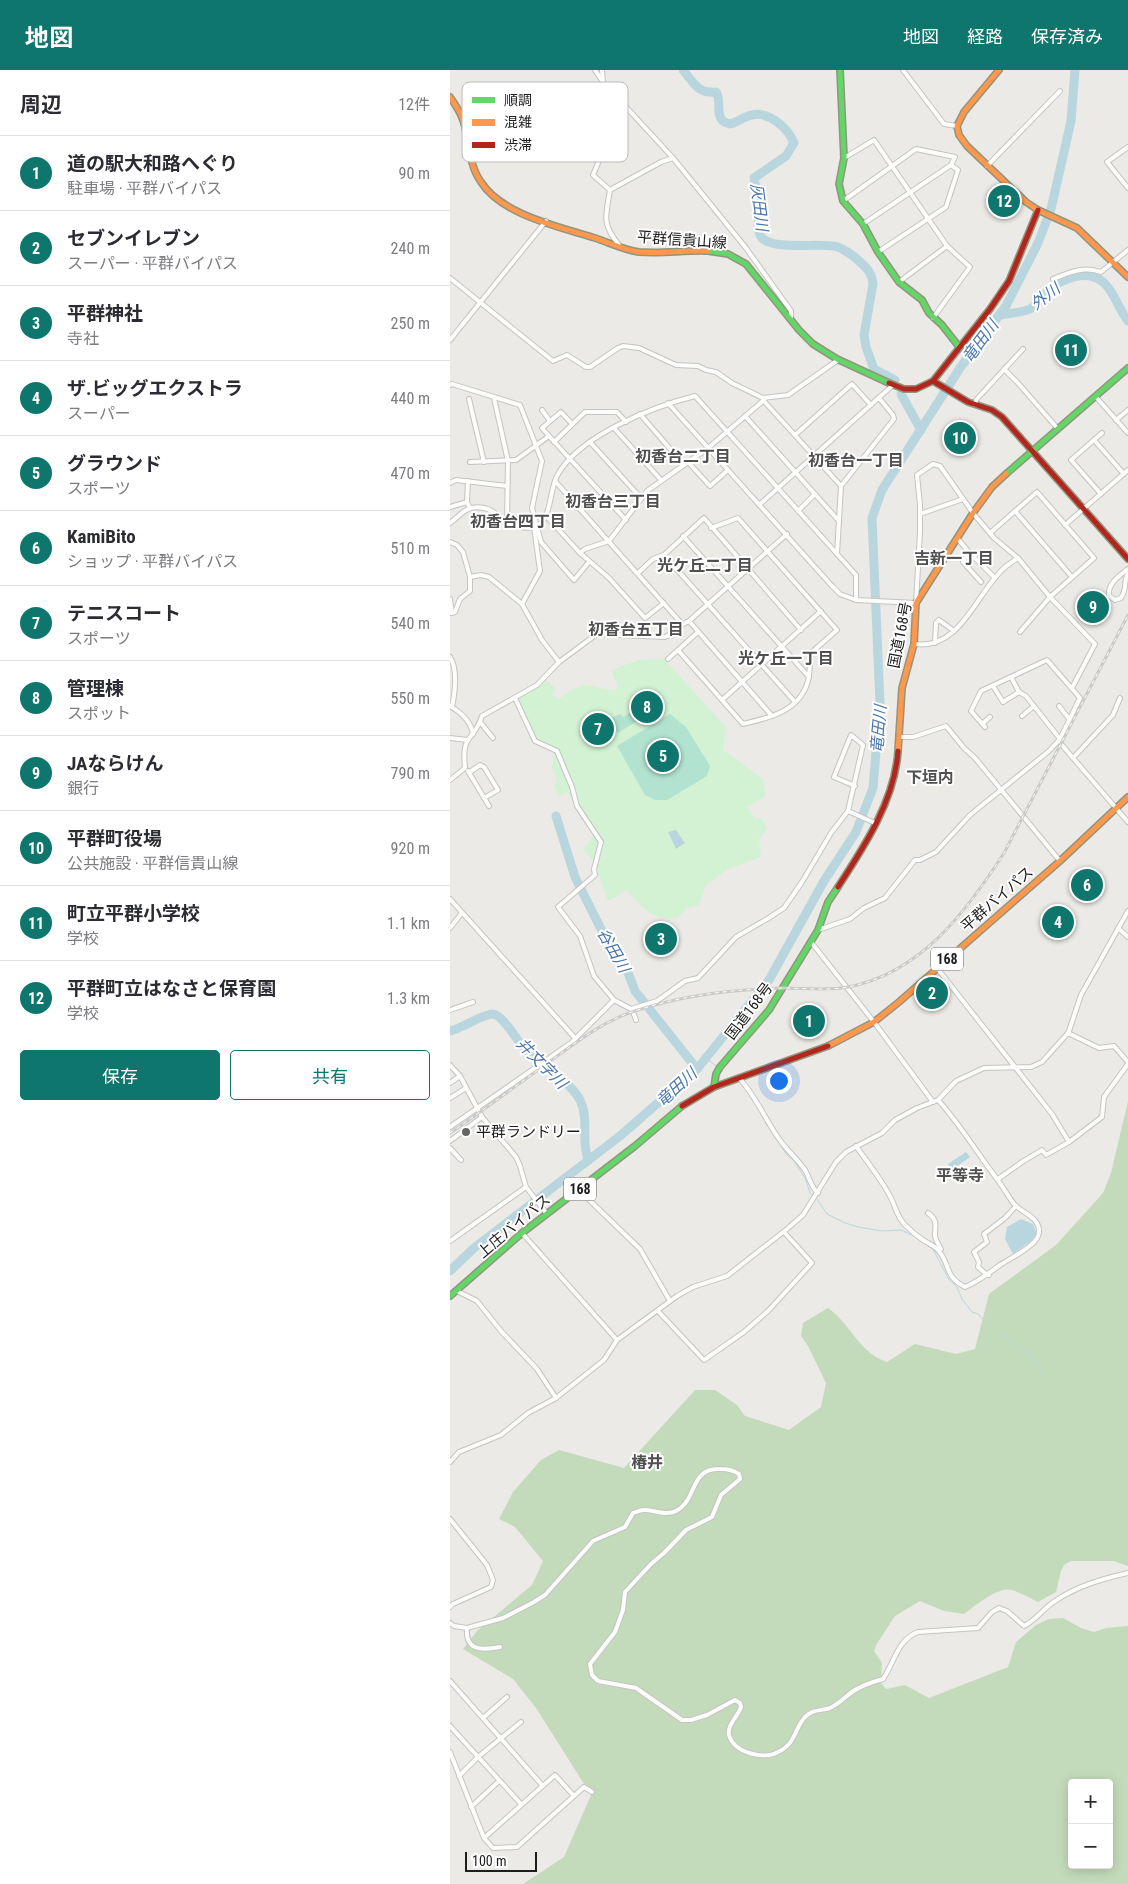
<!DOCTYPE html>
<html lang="ja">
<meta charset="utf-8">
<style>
body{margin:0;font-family:"Roboto Condensed","Noto Sans JP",sans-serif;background:#f2f2f3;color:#2b2b33}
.controls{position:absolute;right:15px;bottom:15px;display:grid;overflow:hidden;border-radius:5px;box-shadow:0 2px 12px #0003}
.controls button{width:45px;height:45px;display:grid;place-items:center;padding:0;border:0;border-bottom:1px solid #e1e1e2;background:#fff;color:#2b2b33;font:25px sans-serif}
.scale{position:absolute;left:15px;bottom:12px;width:72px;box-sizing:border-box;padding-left:5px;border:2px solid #1d1d1d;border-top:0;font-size:14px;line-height:18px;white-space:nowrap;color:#1d1d1d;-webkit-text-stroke:4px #fff;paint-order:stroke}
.you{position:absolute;left:328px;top:1010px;width:18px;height:18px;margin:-12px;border:4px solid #fff;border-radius:50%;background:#1a73e8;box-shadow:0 0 0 8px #1a73e833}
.badge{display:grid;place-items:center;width:32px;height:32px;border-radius:50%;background:#0f766e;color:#fff;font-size:16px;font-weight:700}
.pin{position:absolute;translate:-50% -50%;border:2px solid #fff;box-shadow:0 1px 5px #0006}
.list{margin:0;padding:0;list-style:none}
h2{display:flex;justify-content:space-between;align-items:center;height:65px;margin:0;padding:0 20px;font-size:21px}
h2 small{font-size:16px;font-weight:400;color:#7c7c81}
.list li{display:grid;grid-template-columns:32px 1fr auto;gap:15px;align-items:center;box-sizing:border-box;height:75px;padding:0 20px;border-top:1px solid #e1e1e2}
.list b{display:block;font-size:19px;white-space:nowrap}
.list p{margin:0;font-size:16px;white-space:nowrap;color:#7c7c81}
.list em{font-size:16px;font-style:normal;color:#7c7c81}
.actions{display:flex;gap:10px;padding:15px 20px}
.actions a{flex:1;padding:11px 0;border:1px solid #0f766e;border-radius:5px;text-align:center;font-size:18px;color:#0f766e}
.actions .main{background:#0f766e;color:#fff}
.map{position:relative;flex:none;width:678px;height:1814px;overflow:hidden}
header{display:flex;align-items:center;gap:30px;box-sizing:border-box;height:70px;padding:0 25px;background:#0f766e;color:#fff}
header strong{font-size:24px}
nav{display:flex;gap:28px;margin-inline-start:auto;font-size:18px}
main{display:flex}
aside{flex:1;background:#fff}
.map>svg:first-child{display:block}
</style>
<header>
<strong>地図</strong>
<nav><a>地図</a><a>経路</a><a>保存済み</a></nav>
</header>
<main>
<aside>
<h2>周辺<small>12件</small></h2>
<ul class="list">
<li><span class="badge">1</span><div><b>道の駅大和路へぐり</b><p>駐車場 · 平群バイパス</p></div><em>90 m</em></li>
<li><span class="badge">2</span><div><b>セブンイレブン</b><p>スーパー · 平群バイパス</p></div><em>240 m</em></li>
<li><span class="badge">3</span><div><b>平群神社</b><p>寺社</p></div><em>250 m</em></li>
<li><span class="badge">4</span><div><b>ザ.ビッグエクストラ</b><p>スーパー</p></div><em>440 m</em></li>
<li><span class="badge">5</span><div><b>グラウンド</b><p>スポーツ</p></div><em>470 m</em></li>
<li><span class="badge">6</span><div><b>KamiBito</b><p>ショップ · 平群バイパス</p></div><em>510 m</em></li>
<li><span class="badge">7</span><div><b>テニスコート</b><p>スポーツ</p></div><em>540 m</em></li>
<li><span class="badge">8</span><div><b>管理棟</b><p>スポット</p></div><em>550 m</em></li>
<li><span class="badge">9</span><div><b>JAならけん</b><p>銀行</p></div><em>790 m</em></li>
<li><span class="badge">10</span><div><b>平群町役場</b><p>公共施設 · 平群信貴山線</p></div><em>920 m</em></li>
<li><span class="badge">11</span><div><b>町立平群小学校</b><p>学校</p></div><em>1.1 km</em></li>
<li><span class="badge">12</span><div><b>平群町立はなさと保育園</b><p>学校</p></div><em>1.3 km</em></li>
</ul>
<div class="actions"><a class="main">保存</a><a>共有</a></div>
</aside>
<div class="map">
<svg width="678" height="1814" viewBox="0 0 678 1814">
<rect width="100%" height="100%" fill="#ebeae6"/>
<path fill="#c4dbbb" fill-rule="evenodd" d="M678 1031V1496L664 1491H621L614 1495 611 1501 606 1522 588 1532C580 1528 571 1523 562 1520 548 1516 525 1536 514 1544L494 1541 470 1531 445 1546 426 1575 424 1581 432 1593 431 1613 436 1619 455 1615 479 1628 558 1597 566 1572 586 1555 599 1549 613 1548 631 1558 644 1562 656 1558 678 1556V1814H73L114 1787 141 1725 86 1638 63 1609 13 1579 27 1561 82 1515 93 1491 65 1457 49 1449 63 1422 91 1390 109 1380 174 1398 245 1320H265L287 1335 295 1346 339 1360 371 1337 376 1313 358 1276 351 1266 353 1253 378 1238C401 1254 409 1283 437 1292L465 1274 506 1284 525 1279 539 1224 606 1175 653 1123 661 1103ZM622 1713H659V1795H622Z"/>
<path fill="#d3f2d4" d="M214 589 276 657 273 680 313 709 316 726 297 737 306 749 311 748 318 759 309 769 311 787 278 799 256 815 249 835 237 838 226 849C201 849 192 838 177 820L158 831 144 792 133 779 144 765 131 749 118 722 108 726 104 715 107 709 102 698 104 681 87 675 67 629 97 611 106 619 101 624 109 629C139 605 137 619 167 620V614L161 600 189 590Z"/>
<g fill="#b1e3d0">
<path d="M183 641 189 650 168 663 160 649 170 644 173 647Z"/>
<path d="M153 642 166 663 144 676 130 655Z"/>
<path d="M220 644 236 657 260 696 257 706 217 730H205L195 725 167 676Z"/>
</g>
<g fill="#b9d6df">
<path d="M226 760 235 773 226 779 218 762Z"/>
<path d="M516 1082 520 1087 502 1100 498 1094Z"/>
<path d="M571 1149 583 1154 587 1164 581 1171 563 1184 555 1169 557 1157Z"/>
</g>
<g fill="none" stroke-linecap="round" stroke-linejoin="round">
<g stroke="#b9d6df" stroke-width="1">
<path d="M257 989 266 996"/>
<path d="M315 1052 337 1085 344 1091 355 1108 360 1123 367 1129 377 1144 395 1153 408 1157 432 1161 451 1160 462 1165 483 1179 499 1210 507 1217 512 1229 522 1242 528 1244 540 1257"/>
<path d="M546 1261 565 1277 582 1286 585 1293 592 1299 590 1303"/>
</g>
<g stroke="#b9d6df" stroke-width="9">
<path d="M233 0C244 13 248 24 266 22 272 30 265 44 273 51 274 52 279 54 280 54 287 53 294 46 302 45 319 41 338 58 344 73L336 86 304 108C304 116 310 122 311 130 311 141 304 159 312 168 325 181 370 172 388 177 395 180 405 187 410 192 418 199 422 204 423 214L414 265 416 277 424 299 445 310"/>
<path d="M549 245C559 243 571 243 580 239 588 235 592 226 599 220 612 209 637 198 653 212 665 222 668 239 678 251"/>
<path d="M451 324 471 360"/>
<path d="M106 746 125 807 151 859 175 895 185 921 247 999"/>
<path d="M0 961C13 958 32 944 43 944 52 945 65 967 71 974 87 991 120 1011 130 1030 137 1044 134 1057 135 1072 135 1078 137 1085 138 1091"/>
<path d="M0 1201 24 1178 170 1066 247 999 319 910 374 811 406 762 423 718 430 634 422 448 432 420 510 298 556 236 588 173 601 139 621 51 625 0"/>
</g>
<g stroke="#c4c4c2" stroke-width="6">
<g id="street">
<path d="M145 0 153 12 223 88 296 178 341 241V248"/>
<path d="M152 0 153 12"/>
<path d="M453 0 494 54 507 56"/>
<path d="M17 66C29 58 34 44 44 34 56 21 117 12 132 20 139 23 145 29 151 33 156 62 156 77 143 105L160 120"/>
<path d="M678 77 657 92 678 118"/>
<path d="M394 88 424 70 497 176 520 197 483 248"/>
<path d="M537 96 610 21"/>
<path d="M160 120 211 92 223 88"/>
<path d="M160 120C156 146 151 153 169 175"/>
<path d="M393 131 466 79 505 87 501 95 413 154"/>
<path d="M428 182 496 137 508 100 501 95"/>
<path d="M0 208 103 291 117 285 136 297H140L168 278 173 276 189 278 226 295 248 296 256 300 266 302 282 313 313 328 338 325 388 290"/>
<path d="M603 209C620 202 633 196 651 202L678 180"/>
<path d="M449 212 497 176"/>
<path d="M0 270 96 151"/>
<path d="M554 299 568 313 608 359"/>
<path d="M0 315 2 314 70 335 92 391 82 438 91 472 124 510 139 492"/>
<path d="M646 327 678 363"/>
<path d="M44 328 58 391 57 453"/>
<path d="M19 329 34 392"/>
<path d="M313 330 391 416"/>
<path d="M218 333 382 516 390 524 406 530 466 533 470 462V435L467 405 483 394 490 396 523 443 544 468 568 488 600 527 645 574 622 618"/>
<path d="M525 335 526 330 573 279"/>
<path d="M92 340 100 351"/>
<path d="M190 344 234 395"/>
<path d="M295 346 389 451"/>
<path d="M666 350 678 340"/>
<path d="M164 358 211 410"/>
<path d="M345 365 402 314 421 335"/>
<path d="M99 366 92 358 111 342 122 354"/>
<path d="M644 370 674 404"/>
<path d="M104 372 135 342H167L176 352"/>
<path d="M140 372 191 428"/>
<path d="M20 392 66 390 99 366 176 450"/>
<path d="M238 392 260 416 278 400"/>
<path d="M18 411 17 432 20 438"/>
<path d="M105 411 232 554"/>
<path d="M0 413 6 410 57 416"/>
<path d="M651 424 621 390 652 363"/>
<path d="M309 435 443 315"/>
<path d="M0 437 17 432"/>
<path d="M348 441 365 424"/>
<path d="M565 441 622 507"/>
<path d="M470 444 513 429"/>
<path d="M97 447 130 483 135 479 159 471 197 421 258 378 314 330"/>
<path d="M0 453C8 448 12 440 21 438 29 436 40 438 46 444 48 445 49 448 51 450 57 456 80 460 87 456 102 448 99 419 108 404 131 365 202 337 245 326L406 505V530"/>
<path d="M615 455 678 400"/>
<path d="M540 463 587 422 644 488 600 527 570 562"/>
<path d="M233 466 359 607"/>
<path d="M507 468 519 482 513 492 531 512"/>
<path d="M0 472 7 475 13 482 20 507V521L10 529 5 542 0 543"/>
<path d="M519 482 545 508"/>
<path d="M130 483 159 508 195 548 214 533"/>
<path d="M387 484 391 416 444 349 443 345 429 328"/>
<path d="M214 485 345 632"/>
<path d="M678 499C670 505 657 514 659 526L665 530 671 528C678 517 673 511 678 504"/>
<path d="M188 503 203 489 214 485 254 448 351 560"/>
<path d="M20 507 31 505 39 507 72 534 92 570 109 592"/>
<path d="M0 529 2 543"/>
<path d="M72 534 90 501 84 457"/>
<path d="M239 551 322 646"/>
<path d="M248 562 228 580 293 654C319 648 350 641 358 611 360 602 360 592 361 583L387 560 288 448 261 458"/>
<path d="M485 573 486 553 489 550 504 561"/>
<path d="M464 574C509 580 524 529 550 502 555 496 562 492 568 488"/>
<path d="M0 587C8 599 5 623 2 637"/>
<path d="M218 589 228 580"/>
<path d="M561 607 569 622 576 626 610 669 611 674 678 752"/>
<path d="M543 616 553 632 569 622"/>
<path d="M65 628 85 671 107 681 122 717 127 736 151 772 144 799 145 805 108 837 130 866 144 906 164 930"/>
<path d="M272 630 371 541"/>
<path d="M0 636C12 643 21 651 23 664"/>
<path d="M609 636 620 650"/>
<path d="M572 646 584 636"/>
<path d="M30 652 43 668"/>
<path d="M532 654 540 647"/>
<path d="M449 667H463L496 656 514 678 525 688 610 791"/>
<path d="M0 668 17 670"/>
<path d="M623 688 663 645 670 628"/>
<path d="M18 701 39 736"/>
<path d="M20 702 30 695 34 697 48 720 34 728"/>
<path d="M0 710 15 698C14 689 13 677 18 670 25 660 28 659 32 646L87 615 109 592 147 564 215 567C225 563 229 555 239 551L337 464"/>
<path d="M398 741 425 753"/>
<path d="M0 829 125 968"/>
<path d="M0 858 12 843"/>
<path d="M668 858 678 867"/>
<path d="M368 860 400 849 414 838 435 828 465 790H470L486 782 520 745 599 681 610 669 630 628 597 590 531 621 521 641 535 657"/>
<path d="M361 872 424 952 483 1032"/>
<path d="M487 898 602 1044 619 1072"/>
<path d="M182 939 186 950"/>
<path d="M0 940 23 932"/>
<path d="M618 964 631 925 678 841"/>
<path d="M0 995 10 1006 32 1047 66 1087 70 1096 76 1117 97 1144"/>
<path d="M289 1008C307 1027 316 1052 332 1073 339 1082 348 1090 355 1100 360 1108 360 1116 368 1123"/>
<path d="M0 1013 10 1006"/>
<path d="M0 1028 16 1018"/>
<path d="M0 1057 121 973 164 930 181 939 207 931 235 911 248 908 286 867 317 849 334 838 352 812 381 763 398 741 413 675 401 665 384 707 405 716"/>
<path d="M0 1071 32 1047"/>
<path d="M406 1076C418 1093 432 1110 441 1128 446 1138 447 1147 455 1155 460 1160 467 1166 473 1170 479 1174 484 1175 489 1181 501 1196 494 1206 515 1217 531 1210 537 1204 550 1195 560 1188 590 1175 589 1161 589 1147 572 1143 564 1134 558 1126 553 1117 547 1109 527 1083 510 1054 488 1030"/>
<path d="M0 1078 11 1090"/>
<path d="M548 1109 572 1092 592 1080 596 1085 619 1072 652 1047 654 1027 678 994"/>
<path d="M129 1120 190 1179 220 1231"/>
<path d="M478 1143C488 1150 485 1155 485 1165 485 1170 489 1175 491 1179"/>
<path d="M72 1163 167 1270"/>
<path d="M0 1171 76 1117"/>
<path d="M539 1205 536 1204 528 1197 529 1192 524 1182 537 1172 534 1164 555 1148 566 1136"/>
<path d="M7 1221 27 1231 51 1261 87 1299 106 1328"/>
<path d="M208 1241 254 1290 294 1262 318 1241 362 1193 334 1162"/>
<path d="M0 1392 9 1382 51 1365 78 1343 106 1328 154 1290 167 1270 227 1226 243 1217 277 1206 337 1159 353 1145 386 1092 396 1082 432 1063 445 1050 467 1038 488 1030 506 1011 534 998 581 997 592 992 618 963 649 978 664 976 678 992"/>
<path d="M0 1449 37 1495 43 1510 41 1517 3 1534 0 1537"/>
<path d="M0 1553 4 1556 17 1558 53 1548 84 1532 95 1525 143 1471 175 1457 183 1443C186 1442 191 1440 194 1440 204 1440 216 1446 226 1441 248 1430 239 1397 271 1399 278 1399 283 1400 289 1404L290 1409 271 1425 262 1447 236 1460 214 1483 201 1494 175 1522 173 1540 165 1562 140 1594 142 1605 148 1611 186 1618 232 1650H241L257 1645 285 1630 290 1633 291 1637C288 1646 277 1655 279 1665 284 1683 314 1690 328 1682 346 1674 344 1659 355 1647 363 1639 371 1641 380 1638 389 1634 395 1627 402 1622 412 1615 422 1612 433 1609 444 1593 448 1569 468 1562L528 1558 542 1542 549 1538 557 1541 574 1556C586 1550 594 1538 605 1531 627 1516 652 1509 678 1503"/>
<path d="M17 1558C15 1582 33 1580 50 1577"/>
<path d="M0 1611 92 1715"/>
<path d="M33 1648 57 1627"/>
<path d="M0 1656 71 1734"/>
<path d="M0 1682 34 1768 43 1778 67 1777 124 1726 105 1705 34 1768"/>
<path d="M9 1706 28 1687 71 1652"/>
<path d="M124 1726 134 1717 142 1722"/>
<path d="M21 1737 49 1711"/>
</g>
</g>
<g stroke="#92957e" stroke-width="8">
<g id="fast">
<path d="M390 0 394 88 389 114 393 131 413 154 428 182 449 212 472 230 479 243 492 255 510 278"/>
<path d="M258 181 278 184 296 194 349 260 363 274 387 289 439 313"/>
<path d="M556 404 678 298"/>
<path d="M264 1017 266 1004 270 997 319 940 368 860 378 832 388 817"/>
<path d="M0 1226 72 1163 185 1076 232 1036"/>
</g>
</g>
<g stroke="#92957e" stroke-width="8">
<g id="slow">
<path d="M549 0 514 42 507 56 509 65 517 76 576 132 588 140 627 158 678 207"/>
<path d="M0 27C5 34 10 42 13 50 20 71 18 94 31 112 52 145 110 157 145 168 160 173 174 180 189 182 212 184 235 180 258 181"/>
<path d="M448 681 452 618 464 574 466 533 523 443 542 417 556 404"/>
<path d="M378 976 424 952 449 932 610 791 678 727"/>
</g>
</g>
<g stroke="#92957e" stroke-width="8">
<g id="jam">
<path d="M483 311 518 332 542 340 552 347 678 489"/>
<path d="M439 313 454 319H466L483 311 540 239 559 211 588 140"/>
<path d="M388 817C414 777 445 730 448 681"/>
<path d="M232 1036 264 1017 378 976"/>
</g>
</g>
<use href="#street" stroke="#fcfcfb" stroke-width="4"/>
<use href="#fast" stroke="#63d668" stroke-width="5"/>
<use href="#slow" stroke="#ff974d" stroke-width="5"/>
<use href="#jam" stroke="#b3261e" stroke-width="5"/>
<g stroke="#cacac9" stroke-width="3">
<path id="rail" d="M0 1063C32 1041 63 1018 95 995 123 975 152 951 185 941 233 925 284 919 334 918 354 918 379 921 398 917 471 903 516 842 554 783L678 545"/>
</g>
<use href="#rail" stroke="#fff" stroke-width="1" stroke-dasharray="4" stroke-linecap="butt"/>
</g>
<circle fill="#656563" stroke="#fff" stroke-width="2" cx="16" cy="1062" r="5"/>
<g text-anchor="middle" stroke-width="4" stroke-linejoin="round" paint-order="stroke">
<g fill="#fff" stroke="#616161" stroke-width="1">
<rect x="481" y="877.5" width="32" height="23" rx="4"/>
<rect x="114" y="1107.5" width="32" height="23" rx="4"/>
</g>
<g font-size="14" font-weight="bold" fill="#1d1d1d">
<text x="497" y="894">168</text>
<text x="130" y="1124">168</text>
</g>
<g font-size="15" fill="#1d1d1d" stroke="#fff">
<text transform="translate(232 170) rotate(4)" y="5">平群信貴山線</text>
<text transform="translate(450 565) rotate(-79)" y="5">国道168号</text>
<text transform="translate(547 829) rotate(-41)" y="5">平群バイパス</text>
<text transform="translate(299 941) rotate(-53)" y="5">国道168号</text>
<text transform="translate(64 1156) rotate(-40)" y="5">上庄バイパス</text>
</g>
<g font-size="15" fill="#1d1d1d" stroke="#fff" text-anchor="start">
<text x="26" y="1067">平群ランドリー</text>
</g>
<g font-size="16" font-style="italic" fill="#4a77ac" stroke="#fff">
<text transform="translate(310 137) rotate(83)" y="6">灰田川</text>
<text transform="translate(595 226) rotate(-37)" y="6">外川</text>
<text transform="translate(530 271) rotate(-53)" y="6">竜田川</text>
<text transform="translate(428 659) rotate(-85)" y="6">竜田川</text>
<text transform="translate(164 880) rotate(60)" y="6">谷田川</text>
<text transform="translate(92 993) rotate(45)" y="6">井文字川</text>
<text transform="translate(226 1017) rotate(-42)" y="6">竜田川</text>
</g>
<g font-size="16" font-weight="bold" fill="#505050" stroke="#fff">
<text x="233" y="392">初香台二丁目</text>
<text x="406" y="396">初香台一丁目</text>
<text x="163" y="437">初香台三丁目</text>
<text x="68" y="457">初香台四丁目</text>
<text x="504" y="494">吉新一丁目</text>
<text x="255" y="501">光ケ丘二丁目</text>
<text x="186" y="565">初香台五丁目</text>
<text x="336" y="594">光ケ丘一丁目</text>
<text x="480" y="713">下垣内</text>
<text x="510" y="1111">平等寺</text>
<text x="197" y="1398">椿井</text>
</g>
</g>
<rect x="12" y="12" width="166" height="80" rx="8" fill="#fff" stroke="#bbb" stroke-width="1"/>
<rect x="22" y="27" width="23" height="6" fill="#63d668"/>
<rect x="22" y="49" width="23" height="7" fill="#ff974d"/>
<rect x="22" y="72" width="23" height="6" fill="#b3261e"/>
<g font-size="14" fill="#1d1d1d">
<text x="54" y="35">順調</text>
<text x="54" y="57">混雑</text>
<text x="54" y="80">渋滞</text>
</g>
</svg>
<div class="controls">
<button>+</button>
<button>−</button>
</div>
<div class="scale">100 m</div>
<div class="you"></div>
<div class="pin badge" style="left:359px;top:951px">1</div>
<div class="pin badge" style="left:482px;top:923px">2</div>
<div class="pin badge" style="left:211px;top:869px">3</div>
<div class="pin badge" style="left:608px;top:852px">4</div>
<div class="pin badge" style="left:213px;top:686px">5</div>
<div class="pin badge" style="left:637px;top:815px">6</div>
<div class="pin badge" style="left:148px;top:659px">7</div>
<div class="pin badge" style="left:197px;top:637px">8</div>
<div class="pin badge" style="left:643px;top:537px">9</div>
<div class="pin badge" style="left:510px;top:368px">10</div>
<div class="pin badge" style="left:621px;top:280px">11</div>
<div class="pin badge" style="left:554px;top:131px">12</div>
</div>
</main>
